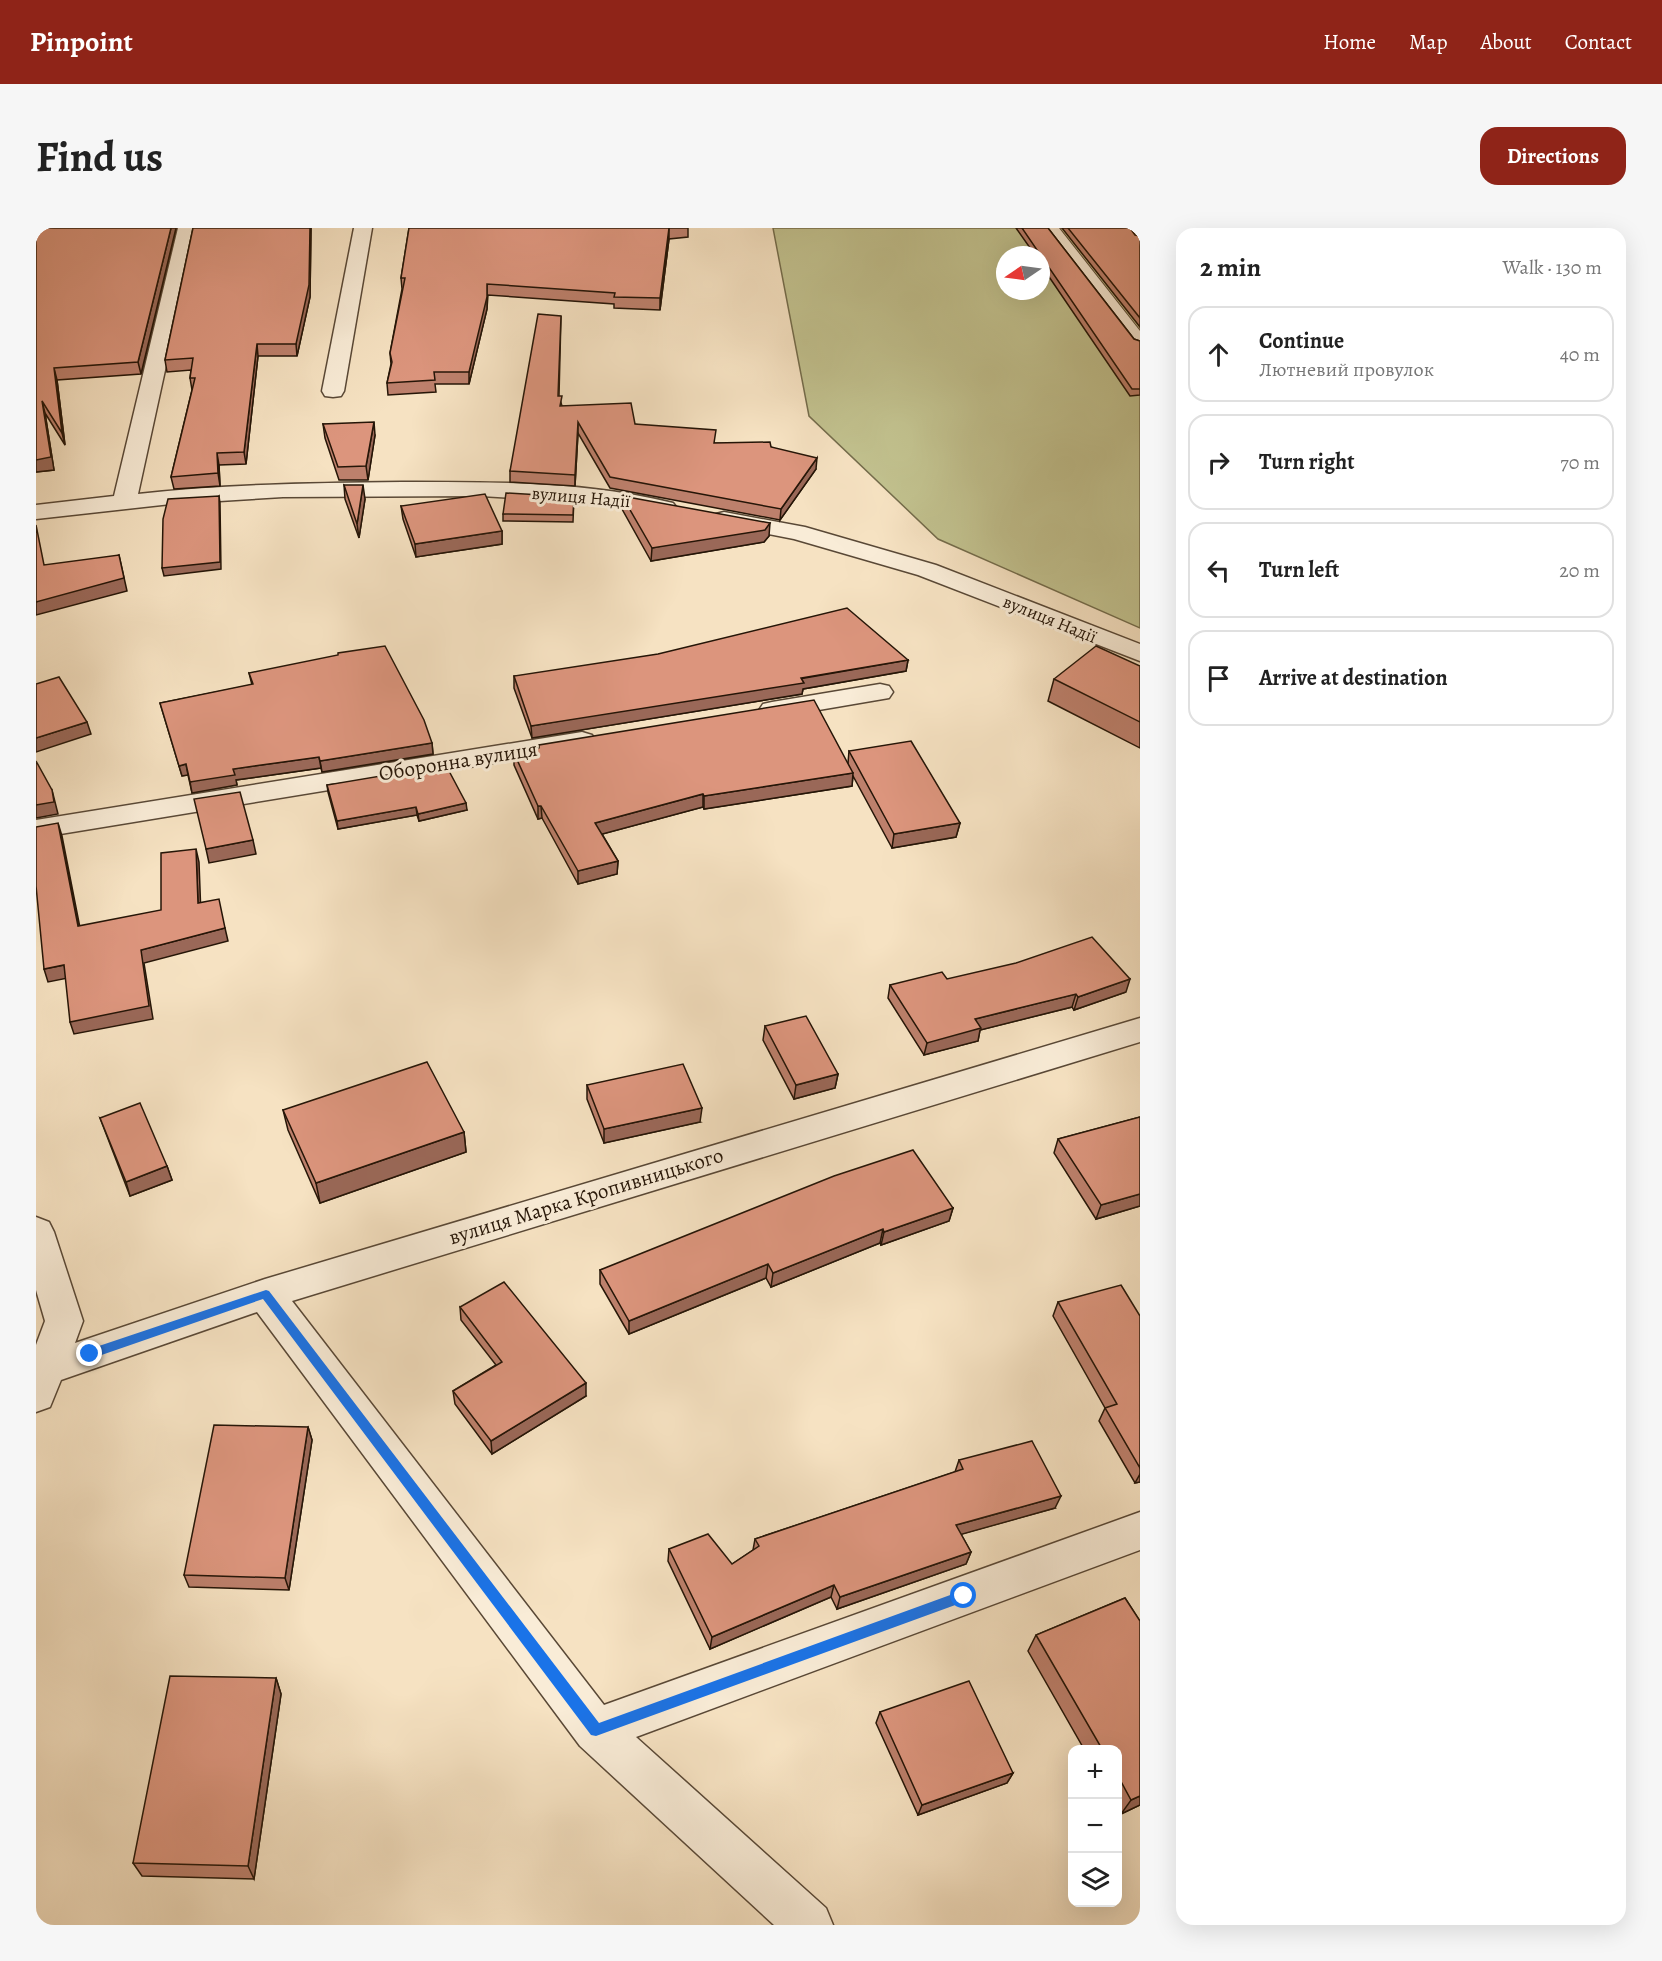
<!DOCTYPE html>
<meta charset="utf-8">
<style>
body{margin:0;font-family:Alegreya,serif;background:#f6f6f6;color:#222}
.controls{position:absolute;right:18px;bottom:18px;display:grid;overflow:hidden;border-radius:12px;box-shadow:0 6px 24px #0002}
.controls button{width:54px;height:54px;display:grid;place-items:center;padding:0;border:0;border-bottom:2px solid #e0e0e0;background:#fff;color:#222;font:30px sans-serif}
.compass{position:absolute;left:960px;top:18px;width:54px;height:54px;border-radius:50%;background:#fff;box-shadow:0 6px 24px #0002;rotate:257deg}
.stop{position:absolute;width:18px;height:18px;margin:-14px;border:4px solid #1a73e8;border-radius:50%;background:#fff}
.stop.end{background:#1a73e8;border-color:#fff;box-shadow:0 2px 6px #0008}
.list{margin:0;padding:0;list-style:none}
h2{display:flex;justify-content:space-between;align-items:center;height:78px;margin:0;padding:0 24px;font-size:26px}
h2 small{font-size:20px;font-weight:400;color:#767676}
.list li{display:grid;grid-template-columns:39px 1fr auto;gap:18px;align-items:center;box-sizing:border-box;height:96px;margin:0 12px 12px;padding:0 12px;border:2px solid #e0e0e0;border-radius:18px}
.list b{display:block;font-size:22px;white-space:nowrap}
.list p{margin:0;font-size:20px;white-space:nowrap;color:#767676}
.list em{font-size:20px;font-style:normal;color:#767676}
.icon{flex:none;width:33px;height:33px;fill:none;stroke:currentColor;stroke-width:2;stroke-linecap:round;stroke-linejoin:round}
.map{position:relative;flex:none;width:1104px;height:1697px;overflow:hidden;border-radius:18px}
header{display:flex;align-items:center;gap:36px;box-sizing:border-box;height:84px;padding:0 30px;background:#8f2418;color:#fff}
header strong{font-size:28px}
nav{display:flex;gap:33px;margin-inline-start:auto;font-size:21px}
.intro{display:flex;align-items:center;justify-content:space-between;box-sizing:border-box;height:144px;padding:0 36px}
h1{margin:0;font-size:42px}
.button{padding:15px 27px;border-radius:18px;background:#8f2418;color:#fff;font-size:21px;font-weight:700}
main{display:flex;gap:36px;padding:0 36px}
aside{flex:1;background:#fff;border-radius:18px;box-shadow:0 6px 24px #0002}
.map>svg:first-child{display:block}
</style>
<header>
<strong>Pinpoint</strong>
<nav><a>Home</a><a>Map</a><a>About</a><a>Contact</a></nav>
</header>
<div class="intro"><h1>Find us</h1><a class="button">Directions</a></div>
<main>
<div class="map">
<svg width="1104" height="1697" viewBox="0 0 1104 1697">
<rect width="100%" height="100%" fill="#f6e2c2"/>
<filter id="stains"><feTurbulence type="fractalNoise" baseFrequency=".00333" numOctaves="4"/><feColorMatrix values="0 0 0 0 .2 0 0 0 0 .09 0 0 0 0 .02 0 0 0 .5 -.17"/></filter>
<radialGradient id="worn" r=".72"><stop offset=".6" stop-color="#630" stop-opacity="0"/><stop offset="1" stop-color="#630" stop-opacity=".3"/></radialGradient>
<path fill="#c2c28f" stroke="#746c4b" stroke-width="1.5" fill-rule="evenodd" d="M737 0H1104V400L902 311 773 188ZM969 27H1005V63H969Z"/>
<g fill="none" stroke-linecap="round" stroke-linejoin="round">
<g stroke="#594836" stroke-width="2">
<g id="lane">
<path d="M1008 0H1023L1104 103V119L1098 117Z"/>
<path d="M1089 0H1104V13L1099 12Z"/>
</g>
</g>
<g stroke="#594836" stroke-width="3">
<g id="street">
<path d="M142 0H160L102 266C190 256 278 255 366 254 456 254 549 253 637 275L641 280 637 285 629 287 573 276 445 268 247 269 135 276 0 291V277L78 268Z"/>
<path d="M318 0H336L308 163 305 168 297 169 289 168 286 163Z"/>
<path d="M688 284 769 299 900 337 1104 416V433L882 347 758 311 680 296 676 291 680 286Z"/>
<path d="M844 456 853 458 857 464 853 470 736 490 727 488 723 482 727 476 736 474Z"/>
<path d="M546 504 556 507 560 513 556 519 0 610V592Z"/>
<path d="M1104 790V814L256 1073 568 1477 1104 1284V1322L600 1509 790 1680 797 1697H738L544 1518 221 1084 25 1152 14 1179 0 1184V1117L9 1093 0 1062V989L13 994 18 1004 47 1093 39 1115 229 1051Z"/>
</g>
</g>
<use href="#lane" fill="#f9ecd7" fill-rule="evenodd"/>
<use href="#street" fill="#f9ecd7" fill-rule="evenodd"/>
</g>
<g fill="#bd806c" stroke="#251507" stroke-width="1.5">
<path d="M0 0H140L105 146 21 152 29 217 9 185 18 242 0 244Z"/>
<path d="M157 0H275L274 69 261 128H222L210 236 183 237 184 258 138 261 135 249 156 162 154 150 155 142 131 144 129 132Z"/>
<path d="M373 0H652V9L633 11 624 82 578 80V76L452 67 451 81 433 156H399L400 164 352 167 351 155 355 136 354 125 366 61 365 50Z"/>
<path d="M980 0H1012L1098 111 1104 113V167L1094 168 1005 37V27H999Z"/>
<path d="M1026 0H1094L1099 7 1104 8V99Z"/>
<path d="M525 88 523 168 526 178 599 196 679 215 735 219 780 241 744 292 574 260 542 205 539 258 474 254V243Z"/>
<path d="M287 196 339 207 332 252H303L289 210Z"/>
<path d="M308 257 329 271 323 310 309 271Z"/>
<path d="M586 268 733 308 728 314 615 333 586 281Z"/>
<path d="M538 269 537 294 467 293V286Z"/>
<path d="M365 278 466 303V316L380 329 367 291Z"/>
<path d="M872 432 870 443 767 461 766 466 496 510 478 460V448Z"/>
<path d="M1104 438V520L1012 473 1018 451Z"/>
<path d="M213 445 396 515 397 526 286 544 285 540 200 552 201 557 156 565 152 547 146 548 124 475 216 457Z"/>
<path d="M503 517 812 535 813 523 924 595 920 609 856 620 817 548 816 558 668 581 667 579 566 606 582 633 581 646 542 656 506 590 502 591 478 537V525L503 520Z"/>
<path d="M406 544 431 582 383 593 381 587 302 601 292 564 291 557Z"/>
<path d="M911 751 1090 764 1038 782 1036 779 944 802 942 813 888 827 852 770 854 757Z"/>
<path d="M729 798 802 846 799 860 758 871 727 812Z"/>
<path d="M551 857 664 894 568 915 551 871Z"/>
<path d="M247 882 428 904 430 924 284 975 252 902Z"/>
<path d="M1104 889V978L1060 991 1018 925 1022 911Z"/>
<path d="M64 890 131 938 136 952 94 968Z"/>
<path d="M917 980 913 993 845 1017 844 1015 735 1059 730 1050 593 1106 564 1056V1042Z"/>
<path d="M1022 1074 1104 1088V1254L1099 1255 1063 1193 1069 1180 1017 1088Z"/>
<path d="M424 1079 550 1168 456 1226 419 1176 417 1163 460 1137 425 1092Z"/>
<path d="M272 1199 276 1212 253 1362 153 1359 148 1347Z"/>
<path d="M923 1232 1019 1280 925 1306 935 1324 930 1336 801 1381 795 1369 674 1421 632 1333 633 1321 696 1336 717 1322 719 1311 919 1244Z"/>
<path d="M1089 1370 1104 1393V1577L1085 1586 1082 1580V1521H1048L992 1423 1000 1407Z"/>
<path d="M240 1450 245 1466 218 1651 106 1648 97 1635Z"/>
<path d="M844 1484 977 1545 971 1555 882 1587 840 1495Z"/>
</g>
<g fill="#9a6858" stroke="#251507" stroke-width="1.5">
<path d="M135 0H140L105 146 102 134Z"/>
<path d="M274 0H275L274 69 261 128 260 116Z"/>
<path d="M633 0V11L624 82V70Z"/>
<path d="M451 56V81L433 156V144Z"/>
<path d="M221 116 222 128 210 236 208 224Z"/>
<path d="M18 140 21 152 29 217 26 205Z"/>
<path d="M6 173 9 185 18 242 0 244V232Z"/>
<path d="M338 194 339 207 332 252 330 238Z"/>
<path d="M542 194V205L539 258V247Z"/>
<path d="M181 225 183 237 184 258 182 245Z"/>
<path d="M781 230 780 241 744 292 745 281Z"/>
<path d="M327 257 329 271 323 310 321 296Z"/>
<path d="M183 268 184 275 185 341 128 348 126 340Z"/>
<path d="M734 295 733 308 728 314 615 333 616 320Z"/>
<path d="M466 303V316L380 329 379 316Z"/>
<path d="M83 327 91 363 0 387V374Z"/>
<path d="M872 432 870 443 767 461 766 466 496 510 495 498Z"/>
<path d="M51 494 55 506 0 524V510Z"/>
<path d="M396 515 397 526 286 544 284 533Z"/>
<path d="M283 529 285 540 200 552 201 557 156 565 154 554 197 541Z"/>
<path d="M150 536 152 547 146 548 143 538Z"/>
<path d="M817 545 816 558 668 581V568Z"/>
<path d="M16 562 22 586 0 590V577Z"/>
<path d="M667 566V579L559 608V595Z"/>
<path d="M430 575 431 582 383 593 382 586Z"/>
<path d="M502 578H505L506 590 502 591Z"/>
<path d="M380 579 381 587 302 601 301 593Z"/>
<path d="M22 595 26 608 46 710 42 698Z"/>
<path d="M924 595 920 609 856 620 858 606Z"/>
<path d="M217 612 220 626 173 635 170 621Z"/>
<path d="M160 621 163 634 165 688 162 675Z"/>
<path d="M582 633 581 646 542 656V643Z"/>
<path d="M189 700 192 713 108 735 117 791 38 806 34 794 105 722Z"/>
<path d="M28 737 32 750 12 754 8 741Z"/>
<path d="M1094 751 1090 764 1038 782 1042 769Z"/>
<path d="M1040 766 1036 779 944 802 942 813 888 827 891 815 939 791Z"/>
<path d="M802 846 799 860 758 871 760 857Z"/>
<path d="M666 880 664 894 568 915V901Z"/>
<path d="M428 904 430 924 284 975 280 955Z"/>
<path d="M131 938 136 952 94 968 90 954Z"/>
<path d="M1104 966V978L1060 991 1065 977Z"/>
<path d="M917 980 913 993 845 1017 848 1004Z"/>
<path d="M847 1001 844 1015 735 1059 737 1045Z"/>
<path d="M732 1036 730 1050 593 1106V1093Z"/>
<path d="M550 1155V1168L456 1226 455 1213Z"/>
<path d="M272 1199 276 1212 253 1362 249 1350Z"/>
<path d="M1104 1246V1254L1099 1255Z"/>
<path d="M1025 1268 1019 1280 916 1309 920 1297Z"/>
<path d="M935 1324 930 1336 801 1381 804 1369Z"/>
<path d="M798 1357 795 1369 674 1421 676 1409Z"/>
<path d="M240 1450 245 1466 218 1651 212 1638Z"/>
<path d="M977 1545 971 1555 882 1587 886 1577Z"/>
<path d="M1104 1568V1577L1085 1586 1095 1572Z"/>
</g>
<g fill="#dc957d" stroke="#251507" stroke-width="1.5">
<path d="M0 0H135L102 134 18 140 26 205 6 173 15 229 0 232Z"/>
<path d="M157 0H274L273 57 260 116H221L208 224 181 225 182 245 135 249 159 150H154L157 130 129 132Z"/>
<path d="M373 0H633L624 70 578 69 579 65 451 56V69L433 144H398L399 152 351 155 356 134 354 125 369 50H365Z"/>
<path d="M986 0H1012L1098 111 1104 113V161H1096Z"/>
<path d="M1032 0H1094L1099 7 1104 8V90Z"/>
<path d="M502 86 525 88 522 168H526L524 178 595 175 599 196 680 202 678 215 734 214 735 219 781 230 745 281 574 249 542 194 539 247 474 243Z"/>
<path d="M338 194 330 238 302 239 287 196Z"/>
<path d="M308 257H327L321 296Z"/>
<path d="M470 265 538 269 537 287 467 286Z"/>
<path d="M449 266 466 303 379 316 365 278Z"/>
<path d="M183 268 184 334 126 340 127 291 132 271Z"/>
<path d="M586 268 734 295 729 302 616 320Z"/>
<path d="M0 297 8 337 83 327 88 350 0 374Z"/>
<path d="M811 380 872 432 765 450 768 455 495 498 478 448 622 426Z"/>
<path d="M349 418 388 492 396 515 284 533 283 529 197 541 199 547 154 554 150 536 143 538 124 475 217 456 213 445 302 427V425Z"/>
<path d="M1060 418 1104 438V494L1018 451Z"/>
<path d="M23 449 51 494 0 510V456Z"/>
<path d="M778 472 817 545 668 568 667 566 559 595 582 633 542 643 505 578H502L478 525 503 520V517Z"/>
<path d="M875 513 924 595 858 606 813 523Z"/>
<path d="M0 533 16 562 18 574 0 577Z"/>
<path d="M404 538 406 544 413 543 430 575 382 586 380 579 301 593 291 557Z"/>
<path d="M204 564 217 612 170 621 158 571Z"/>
<path d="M22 595 42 698 125 682V625L160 621 162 675 183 671 189 700 105 722 113 778 34 794 28 737 8 741 0 658V599Z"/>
<path d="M1056 709 1094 751 1042 769 1040 766 939 791 945 800 891 815 854 757 906 744 911 751 980 735Z"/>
<path d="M770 788 802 846 760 857 729 798Z"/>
<path d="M391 834 428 904 280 955 247 882Z"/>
<path d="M647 836 666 880 568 901 551 857Z"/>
<path d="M104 875 131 938 90 954 64 890Z"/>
<path d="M1104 889V966L1065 977 1022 911Z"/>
<path d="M877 922 917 980 848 1004 847 1001 737 1045 732 1036 593 1093 564 1042 798 948Z"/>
<path d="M468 1054 550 1155 455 1213 417 1163 466 1134 424 1079Z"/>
<path d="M1085 1057 1104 1088V1240L1069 1180 1081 1176 1022 1074Z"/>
<path d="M178 1197 272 1199 249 1350 148 1347Z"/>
<path d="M996 1213 1025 1268 920 1297 935 1324 804 1369 798 1357 676 1409 633 1321 672 1306 696 1336 723 1318 719 1311 927 1241 923 1232Z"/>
<path d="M1089 1370 1104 1393V1568L1095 1572 1082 1548V1521H1066L1000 1407Z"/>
<path d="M134 1448 240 1450 212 1638 97 1635Z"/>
<path d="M933 1453 977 1545 886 1577 844 1484Z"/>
</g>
<path fill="#1a73e8" d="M230 1062 233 1063 563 1495 928 1362 935 1368 933 1372 560 1508 555 1507 227 1071 54 1131 48 1126 54 1121Z"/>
<g text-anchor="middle" stroke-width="6" stroke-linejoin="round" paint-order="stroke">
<g font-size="18" fill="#251507" stroke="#f9ecd7">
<text transform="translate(545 269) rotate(5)" y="6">вулиця Надії</text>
<text transform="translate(1014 391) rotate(22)" y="6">вулиця Надії</text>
</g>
<g font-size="21" fill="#251507" stroke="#f9ecd7">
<text transform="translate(422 533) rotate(-9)" y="7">Оборонна вулиця</text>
<text transform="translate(550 968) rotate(-17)" y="7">вулиця Марка Кропивницького</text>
</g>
</g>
<rect width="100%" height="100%" filter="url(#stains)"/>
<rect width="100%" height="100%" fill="url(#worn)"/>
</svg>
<div class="controls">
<button>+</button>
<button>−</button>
<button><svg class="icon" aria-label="layers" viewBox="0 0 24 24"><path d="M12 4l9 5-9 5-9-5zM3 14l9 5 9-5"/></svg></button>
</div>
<svg class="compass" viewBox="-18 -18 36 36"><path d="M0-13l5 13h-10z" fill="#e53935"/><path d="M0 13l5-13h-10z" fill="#767676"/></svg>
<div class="stop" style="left:928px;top:1368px"></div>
<div class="stop end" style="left:54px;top:1126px"></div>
</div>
<aside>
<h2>2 min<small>Walk · 130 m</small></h2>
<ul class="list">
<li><svg class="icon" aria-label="ahead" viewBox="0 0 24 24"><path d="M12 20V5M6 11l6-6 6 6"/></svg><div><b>Continue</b><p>Лютневий провулок</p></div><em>40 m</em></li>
<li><svg class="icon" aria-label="right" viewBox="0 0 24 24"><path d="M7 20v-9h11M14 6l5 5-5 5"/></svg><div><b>Turn right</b></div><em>70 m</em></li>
<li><svg class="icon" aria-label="left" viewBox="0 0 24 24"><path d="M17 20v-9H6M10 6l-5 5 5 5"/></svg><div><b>Turn left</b></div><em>20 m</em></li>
<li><svg class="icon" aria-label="arrive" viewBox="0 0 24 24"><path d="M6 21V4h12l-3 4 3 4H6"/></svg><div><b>Arrive at destination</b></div></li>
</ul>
</aside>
</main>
